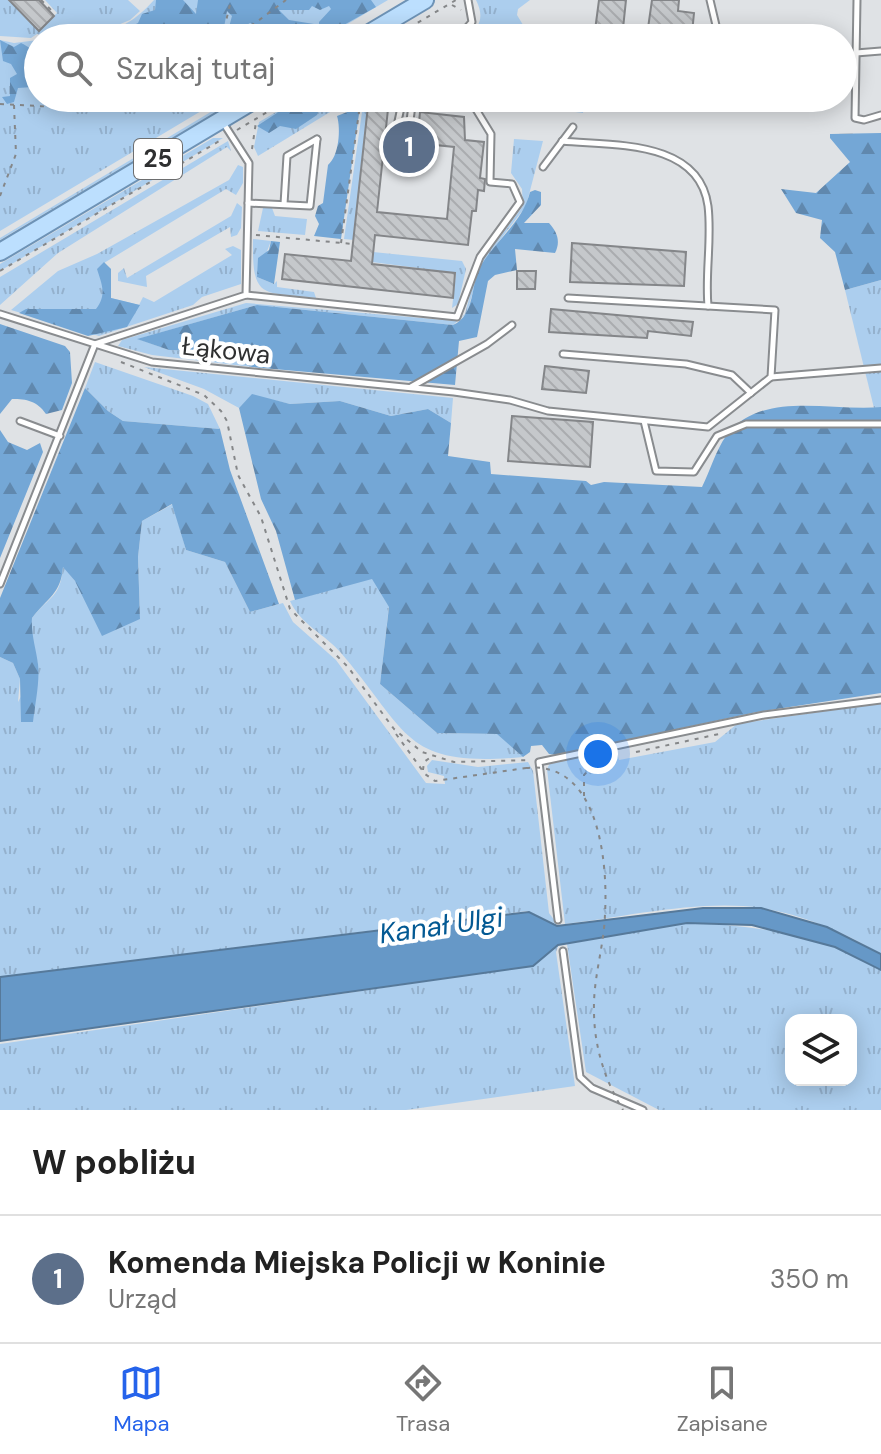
<!DOCTYPE html>
<html lang="pl">
<meta charset="utf-8">
<style>
body{margin:0;font-family:"DM Sans",sans-serif;background:#f2f2f2;color:#222}
.controls{position:absolute;right:24px;bottom:24px;display:grid;overflow:hidden;border-radius:16px;box-shadow:0 4px 20px #0003}
.controls button{width:72px;height:72px;display:grid;place-items:center;padding:0;border:0;border-bottom:2px solid #e0e0e0;background:#fff;color:#222;font:40px sans-serif}
.you{position:absolute;left:598px;top:754px;width:28px;height:28px;margin:-20px;border:6px solid #fff;border-radius:50%;background:#1a73e8;box-shadow:0 0 0 12px #1a73e833}
.badge{display:grid;place-items:center;width:52px;height:52px;border-radius:50%;background:#2563eb;color:#fff;font-size:26px;font-weight:700}
.pin{position:absolute;translate:-50% -50%;border:4px solid #fff;box-shadow:0 2px 8px #0006}
.list{margin:0;padding:0;list-style:none}
h2{display:flex;justify-content:space-between;align-items:center;height:104px;margin:0;padding:0 32px;font-size:34px}
h2 small{font-size:26px;font-weight:400;color:#767676}
.list li{display:grid;grid-template-columns:52px 1fr auto;gap:24px;align-items:center;box-sizing:border-box;height:128px;padding:0 32px;border-top:2px solid #e0e0e0}
.list b{display:block;font-size:30px;white-space:nowrap}
.list p{margin:0;font-size:26px;white-space:nowrap;color:#767676}
.list em{font-size:26px;font-style:normal;color:#767676}
.icon{flex:none;width:44px;height:44px;fill:none;stroke:currentColor;stroke-width:2;stroke-linecap:round;stroke-linejoin:round}
.map{position:relative;flex:none;width:881px;height:1110px;overflow:hidden}
.search{position:absolute;background:#fff;box-shadow:0 4px 20px #0003;left:24px;right:24px;top:24px;height:88px;display:flex;align-items:center;gap:20px;box-sizing:border-box;padding:0 28px;border-radius:44px;color:#767676;font-size:30px}
.sheet{height:232px;background:#fff}
nav{display:flex;justify-content:space-around;align-items:center;box-sizing:border-box;height:112px;border-top:2px solid #e0e0e0;background:#fff;font-size:22px;color:#767676}
nav a{display:grid;justify-items:center;gap:4px}
nav .on{color:#2563eb}
.map>svg:first-child{display:block}
</style>
<div class="map">
<svg width="881" height="1110" viewBox="0 0 881 1110">
<defs>
<pattern id="grass-tufts" width="24" height="20" patternUnits="userSpaceOnUse" patternTransform="scale(2)"><rect width="24" height="20" fill="#acceee"/><path d="M3 7l-1-3M5 7V3M7 7l1-3M15 17l-1-3M17 17v-4M19 17l1-3" fill="none" stroke="#94b1cd"/></pattern>
<pattern id="forest-firs" width="22" height="20" patternUnits="userSpaceOnUse" patternTransform="scale(2)"><rect width="22" height="20" fill="#74a7d6"/><path d="M5 1l3.5 6h-7zM16 11l3.5 6h-7z" fill="#6088ae"/></pattern>
<pattern id="building-back-hatch" width="6" height="6" patternUnits="userSpaceOnUse" patternTransform="scale(2)"><rect width="6" height="6" fill="#c5c8cb"/><path d="M-1 5l2 2M0 0l6 6M5-1l2 2" fill="none" stroke="#aaacaf"/></pattern>
</defs>
<rect width="100%" height="100%" fill="#dfe2e5"/>
<g fill="url(#grass-tufts)" fill-rule="evenodd">
<path d="M0 0H9L39 31 57 13 45 0H128L140 11 130 20 113 27 71 29 43 36 37 34 31 38 0 36Z"/>
<path d="M154 0H388L324 38H48C99 27 116 42 154 0Z"/>
<path d="M476 0H530L518 9 517 15 531 38H467C481 26 484 16 476 0Z"/>
<path d="M0 40 14 43 38 40V98H223L0 231Z"/>
<path d="M234 98H239L0 240V238Z"/>
<path d="M300 98H353L258 156 254 147 259 122Z"/>
<path d="M370 98H389L388 109 369 107 354 240 344 239 362 112Z"/>
<path d="M524 98H585L583 113 523 105Z"/>
<path d="M213 138H223L0 271V264Z"/>
<path d="M514 139 543 141 526 206 480 266 467 313 453 325 257 305 138 339 169 350 211 352 252 367 152 355 118 346 122 340 246 303 457 321 465 314 477 268 523 206 522 189 511 173Z"/>
<path d="M228 141 231 151 227 147 58 253 0 305V277Z"/>
<path d="M238 165 243 167V183L236 195 226 189 104 263 111 269V298L139 305 143 297 154 302 232 255 225 249 233 246 241 250V284L202 297 193 305 99 336 11 310 58 271 97 254 229 180Z"/>
<path d="M237 203 242 207 241 228 237 235 231 237 230 227 146 276 147 287 118 281V273L124 268 127 278 231 216Z"/>
<path d="M263 208H272L275 216 307 219 305 235 258 231Z"/>
<path d="M253 239 271 241 257 277 274 284 277 281V287L314 292 316 298C261 292 252 300 253 239Z"/>
<path d="M373 252 462 261 466 269 458 304 452 308 456 273 372 262Z"/>
<path d="M881 280V407L874 408 845 290Z"/>
<path d="M95 362 193 396 208 404 220 429 123 421 108 411 85 388Z"/>
<path d="M144 367 453 398 451 423 428 409 391 416 340 401 290 404 252 395 239 408 204 389Z"/>
<path d="M173 504 186 550 225 562 250 612 283 603 293 622 336 660 426 783 445 784 444 776 428 772 427 766 432 760 478 767 528 762 533 771 549 913 558 925 527 911 0 977V657L13 663 20 679 18 702 38 665 31 634 32 618C49 596 61 598 63 566L75 581 140 619 138 557 142 521Z"/>
<path d="M372 578 389 606 380 684 437 733 498 734 523 757C402 768 410 733 341 653 326 635 300 624 290 601Z"/>
<path d="M881 703V954C846 933 802 914 761 908 701 899 625 917 565 924L547 769 550 763 616 749 619 760 715 742 737 724Z"/>
<path d="M687 923C754 925 823 934 881 970V1110H659L586 1072 567 944ZM791 1020H851V1080H791Z"/>
<path d="M559 944 556 952 575 1086 406 1110H0V1044L533 966Z"/>
</g>
<g fill="url(#forest-firs)">
<path d="M156 0H183L196 14 198 0H371L376 7 333 31 319 30V22L331 9 329 6 320 10 312 6 309 10H279L289 20 314 24 315 33 310 38H259L262 28 250 23 245 26 248 38H226L232 16 227 11 223 33 217 37 187 26 177 38H107L138 23 142 14 155 10Z"/>
<path d="M0 40 14 47 21 43C36 50 38 58 38 73L28 75 33 87 18 88 14 102 7 104 2 97 10 96V78L17 74 11 64 3 61Z"/>
<path d="M300 98H328L321 103 317 115 296 129 280 126 269 133 257 126Z"/>
<path d="M360 107 341 239 314 236 319 224 315 216 318 206 323 203 328 165C339 156 341 129 337 116Z"/>
<path d="M881 133V280L845 290 835 252 820 238 822 220 796 213 781 189 816 193 850 162 830 138V134Z"/>
<path d="M535 190 541 192V205L524 223H549C557 232 561 241 555 253L515 249 517 270 495 275 488 281 477 337 459 341 455 385 252 367 211 352 169 350 137 339 257 305 453 325C476 315 470 284 481 265 497 240 523 221 530 192Z"/>
<path d="M271 241 280 242 274 284 257 277 258 258 269 250Z"/>
<path d="M104 262 111 269V298L140 305 127 327 88 336 19 313 26 309H96C107 295 102 285 97 269Z"/>
<path d="M0 324 65 346 70 352 72 383 62 410 46 414C37 401 27 399 12 399L0 414Z"/>
<path d="M85 388 108 411 123 421 220 429 230 470 279 604 250 612 225 562 186 550 172 504 142 521 138 557 140 619 102 636 75 581 63 567C61 594 47 598 32 618 31 635 36 648 38 664 40 682 35 704 33 722H21L20 679 13 663 0 657V598Z"/>
<path d="M252 394 290 404 340 401 391 416 428 409 451 423 448 456 490 462 491 474 586 481 591 485 604 482 702 487C710 471 716 450 726 436 761 389 831 412 881 407V693L757 712 556 755 549 754 542 745 531 746 530 752 523 757 497 734 437 733 380 684 389 607 372 579 295 600 276 531 261 499 239 408Z"/>
<path d="M0 430 8 442 27 450 40 443 43 452 0 558Z"/>
</g>
<path fill="#6698c7" stroke="#56799a" stroke-width="2" d="M703 908H761L827 927 881 954V970L835 947 752 925 687 923 558 945 533 966 0 1041V977L529 912 557 926Z"/>
<g fill="url(#building-back-hatch)" stroke="#848689" stroke-width="2">
<path d="M9 0H39L54 16 39 31Z"/>
<path d="M599 0H626L622 38H594Z"/>
<path d="M652 0H679L678 11 694 13 692 33 648 28Z"/>
<path d="M368 106 388 109 377 212 447 219 454 147 417 143 420 112 464 117 465 140 484 142 480 178 485 179 484 191 478 190 476 211H472L468 245 375 235 372 264 455 273 453 298 282 279 285 254 351 261Z"/>
<path d="M572 243 686 252 684 286 570 282Z"/>
<path d="M517 271H536L535 289H517Z"/>
<path d="M551 309 693 322 691 336 648 331 647 338 549 332Z"/>
<path d="M545 366 589 371 586 393 542 389Z"/>
<path d="M512 416 593 422 590 467 508 461Z"/>
</g>
<g fill="none" stroke-linecap="round" stroke-linejoin="round">
<g stroke="#898c8f" stroke-width="9">
<g id="lane">
<path d="M710 0 719 38"/>
<path d="M857 0 855 118 864 120 881 115"/>
<path d="M458 38 472 22 468 0"/>
<path d="M856 53 881 51"/>
<path d="M674 98H675"/>
<path d="M397 126 403 98"/>
<path d="M409 128 413 98"/>
<path d="M396 132 395 142 400 151 408 143 409 134"/>
<path d="M562 141C612 146 699 139 708 206 712 239 705 273 708 306"/>
<path d="M543 167 573 127"/>
<path d="M248 203 310 206 317 139"/>
<path d="M284 204 287 156 317 139"/>
<path d="M246 295 457 317 480 257 520 202 512 184 490 182 491 134 469 98"/>
<path d="M0 314 152 362 454 392 510 400 548 411 708 427 771 377 775 310 568 298"/>
<path d="M563 354 686 364 732 375 751 393"/>
<path d="M771 377 881 368"/>
<path d="M411 387 487 344 512 325"/>
<path d="M20 421 60 436"/>
<path d="M644 421 656 471 694 472 717 436 746 424H881"/>
<path d="M0 584 95 344 246 295 249 163 222 121"/>
<path d="M558 920 539 762 764 715 881 700"/>
<path d="M563 951 580 1077 592 1088 643 1110"/>
</g>
</g>
<g stroke="#6e93b6" stroke-width="20">
<g id="primary">
<path d="M361 38 425 0"/>
<path d="M0 252 258 98"/>
</g>
</g>
<g stroke="#858789" stroke-width="2" stroke-dasharray="4 6" stroke-linecap="butt">
<path d="M41 0 55 14"/>
<path d="M452 5 461 10"/>
<path d="M222 38 231 0"/>
<path d="M235 38 286 0"/>
<path d="M332 38 350 27"/>
<path d="M392 38 456 0"/>
<path d="M444 38 451 32"/>
<path d="M29 65 35 50"/>
<path d="M0 104 74 108 128 98"/>
<path d="M204 111 207 98"/>
<path d="M237 130 291 98"/>
<path d="M252 149 256 122"/>
<path d="M0 196 16 154 14 105"/>
<path d="M256 235 353 244"/>
<path d="M341 243 359 112 367 98"/>
<path d="M0 271 221 140"/>
<path d="M121 362 204 395 221 411 227 421 238 475 261 517 290 609 348 667 394 729 422 752 454 762 530 760"/>
<path d="M396 734 425 774 435 781 526 768"/>
<path d="M636 752 719 734"/>
<path d="M423 770 424 762 431 757"/>
<path d="M584 796V775L598 760"/>
</g>
<use href="#lane" stroke="#fff" stroke-width="5"/>
<use href="#primary" stroke="#bcdffe" stroke-width="16"/>
<path stroke="#858789" stroke-width="2" stroke-dasharray="4 6" stroke-linecap="butt" d="M526 768C599 760 608 862 605 914 604 947 593 978 594 1011 594 1046 605 1081 623 1110"/>
</g>
<g text-anchor="middle" stroke-width="8" stroke-linejoin="round" paint-order="stroke">
<rect fill="#fff" stroke="#6d6e6f" stroke-width="2" x="134" y="139" width="48" height="40" rx="6"/>
<g font-size="24" font-weight="bold" fill="#2f3031">
<text x="158" y="167">25</text>
</g>
<g font-size="26" fill="#2f3031" stroke="#fff">
<text transform="translate(226 350) rotate(6)" y="9">Łąkowa</text>
</g>
<g font-size="28" font-style="italic" fill="#035993" stroke="#fff">
<text transform="translate(441 925) rotate(-8)" y="10">Kanał Ulgi</text>
</g>
</g>
</svg>
<div class="controls">
<button><svg class="icon" aria-label="layers" viewBox="0 0 24 24"><path d="M12 4l9 5-9 5-9-5zM3 14l9 5 9-5"/></svg></button>
</div>
<div class="you"></div>
<div class="pin badge" style="left:409px;top:147px;background:#5c6f8a">1</div>
<div class="search"><svg class="icon" aria-label="search" viewBox="0 0 24 24"><circle cx="10" cy="10" r="6"/><path d="M15 15l6 6"/></svg>Szukaj tutaj</div>
</div>
<section class="sheet">
<h2>W pobliżu<small></small></h2>
<ul class="list">
<li><span class="badge" style="background:#5c6f8a">1</span><div><b>Komenda Miejska Policji w Koninie</b><p>Urząd</p></div><em>350 m</em></li>
</ul>
</section>
<nav>
<a class="on"><svg class="icon" aria-label="map" viewBox="0 0 24 24"><path d="M3 6l6-2 6 2 6-2v14l-6 2-6-2-6 2zM9 4v14M15 6v14"/></svg>Mapa</a>
<a><svg class="icon" aria-label="directions" viewBox="0 0 24 24"><path d="M12 3l9 9-9 9-9-9zM9 14v-3h6M13 9l2 2-2 2"/></svg>Trasa</a>
<a><svg class="icon" aria-label="saved" viewBox="0 0 24 24"><path d="M7 4h10v16l-5-4-5 4z"/></svg>Zapisane</a>
</nav>
